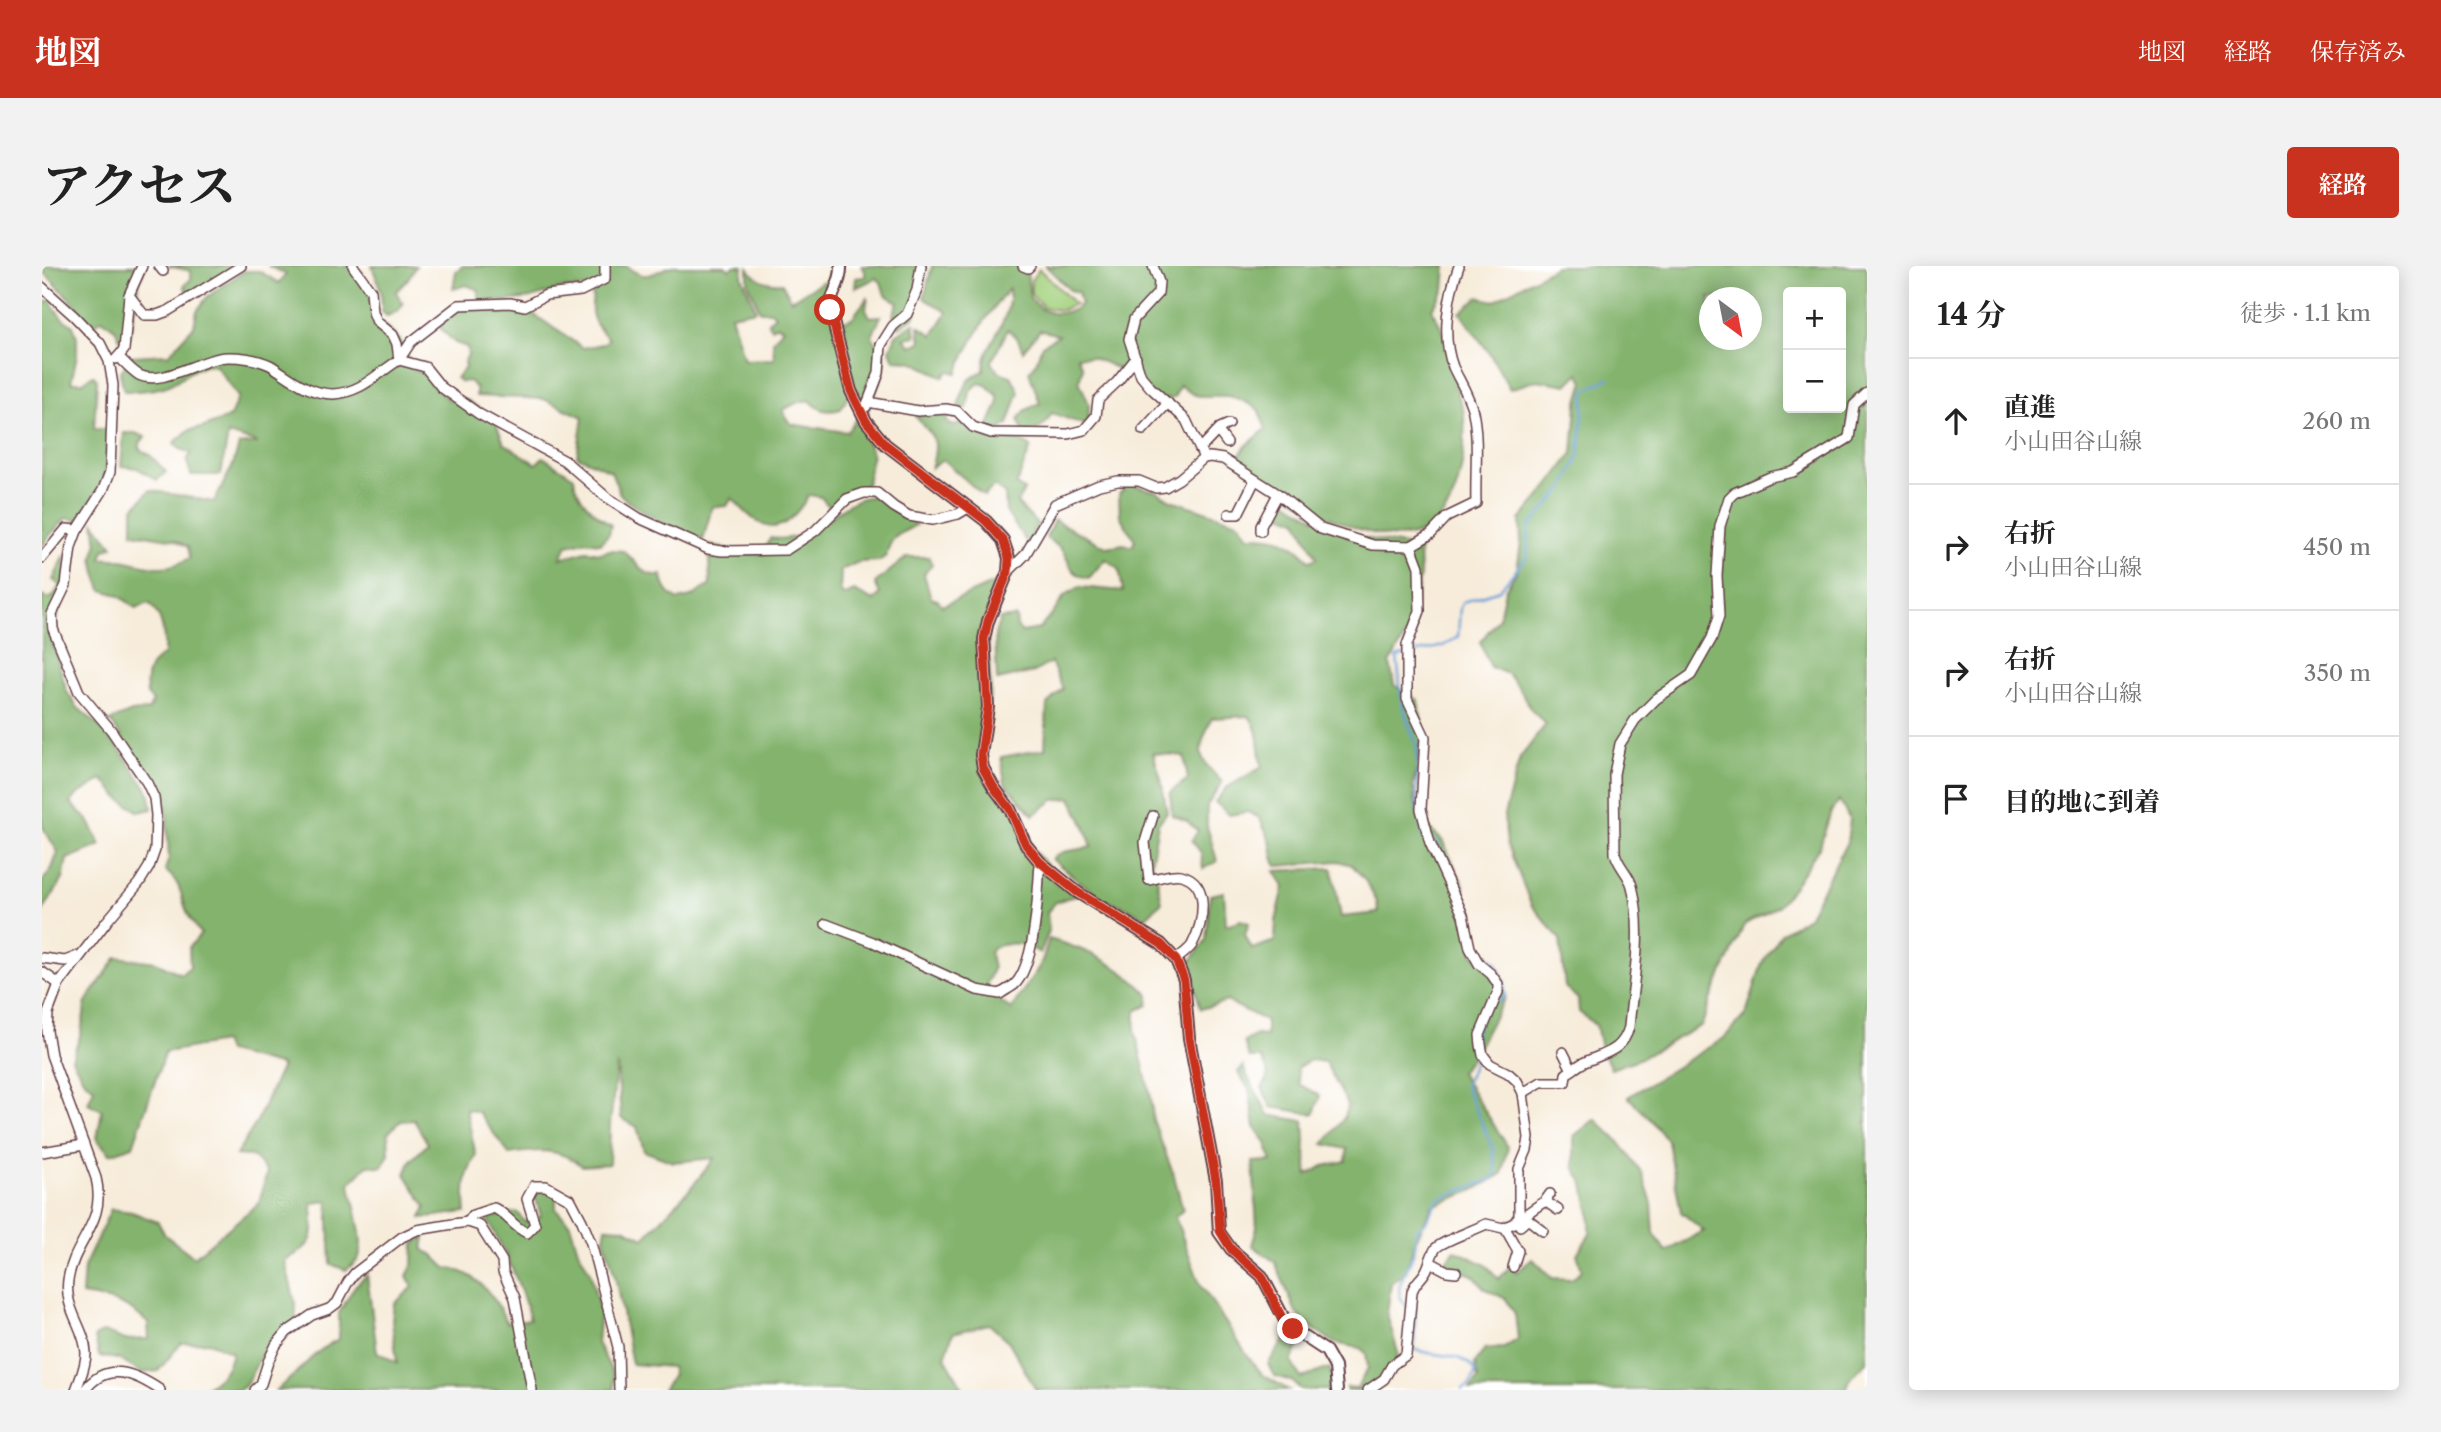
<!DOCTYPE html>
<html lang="ja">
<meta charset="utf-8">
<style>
body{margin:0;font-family:"Libre Caslon Text","Noto Serif JP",serif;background:#f2f2f2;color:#222}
.controls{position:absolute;right:21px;top:21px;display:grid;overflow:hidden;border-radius:7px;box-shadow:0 4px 18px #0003}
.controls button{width:63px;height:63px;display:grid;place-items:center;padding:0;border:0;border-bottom:2px solid #e0e0e0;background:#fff;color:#222;font:35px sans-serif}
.compass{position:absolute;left:1657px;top:21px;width:63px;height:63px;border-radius:50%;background:#fff;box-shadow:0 4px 18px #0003;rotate:148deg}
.stop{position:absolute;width:21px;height:21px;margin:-16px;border:5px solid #c8321e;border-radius:50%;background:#fff}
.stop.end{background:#c8321e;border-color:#fff;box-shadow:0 2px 7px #0008}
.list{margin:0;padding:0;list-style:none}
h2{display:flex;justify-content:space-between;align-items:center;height:91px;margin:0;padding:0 28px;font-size:30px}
h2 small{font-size:23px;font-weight:400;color:#767676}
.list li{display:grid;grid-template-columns:46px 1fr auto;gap:21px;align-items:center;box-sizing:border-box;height:126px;padding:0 28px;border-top:2px solid #e0e0e0}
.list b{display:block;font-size:26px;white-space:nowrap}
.list p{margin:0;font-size:23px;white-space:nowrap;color:#767676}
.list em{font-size:23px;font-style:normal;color:#767676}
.icon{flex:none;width:38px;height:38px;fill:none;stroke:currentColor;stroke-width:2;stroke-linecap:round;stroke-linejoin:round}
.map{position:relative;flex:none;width:1825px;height:1124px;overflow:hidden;border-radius:7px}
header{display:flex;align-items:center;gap:42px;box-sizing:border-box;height:98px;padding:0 35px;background:#c8321e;color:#fff}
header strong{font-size:33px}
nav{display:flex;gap:38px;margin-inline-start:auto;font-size:24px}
.intro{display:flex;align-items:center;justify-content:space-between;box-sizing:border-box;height:168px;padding:0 42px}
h1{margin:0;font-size:49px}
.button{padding:18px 32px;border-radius:7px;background:#c8321e;color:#fff;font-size:24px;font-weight:700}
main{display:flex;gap:42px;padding:0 42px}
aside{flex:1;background:#fff;border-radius:7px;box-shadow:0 4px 18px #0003}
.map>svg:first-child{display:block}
</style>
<header>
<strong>地図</strong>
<nav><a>地図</a><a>経路</a><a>保存済み</a></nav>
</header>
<div class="intro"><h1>アクセス</h1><a class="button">経路</a></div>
<main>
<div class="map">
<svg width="1825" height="1124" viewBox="0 0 1825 1124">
<rect width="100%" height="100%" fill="#fff"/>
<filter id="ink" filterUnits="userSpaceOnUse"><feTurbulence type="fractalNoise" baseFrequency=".0143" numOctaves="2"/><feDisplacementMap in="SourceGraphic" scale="14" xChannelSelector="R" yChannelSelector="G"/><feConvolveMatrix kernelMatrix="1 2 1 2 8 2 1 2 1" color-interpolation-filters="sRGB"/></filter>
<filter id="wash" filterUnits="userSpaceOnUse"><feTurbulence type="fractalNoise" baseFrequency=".00686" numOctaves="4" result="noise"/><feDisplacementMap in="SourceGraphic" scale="28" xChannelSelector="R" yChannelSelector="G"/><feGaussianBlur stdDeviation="1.57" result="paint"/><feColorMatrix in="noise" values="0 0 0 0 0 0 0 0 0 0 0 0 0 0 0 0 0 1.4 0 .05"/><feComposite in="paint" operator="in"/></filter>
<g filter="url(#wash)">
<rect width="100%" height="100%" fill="#f7ecda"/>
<path fill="#a4d17e" stroke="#777854" stroke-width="2" d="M997 3 1033 38 1020 44 1002 42 989 28V14Z"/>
<g fill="#83b36d" stroke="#66694c" stroke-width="2" fill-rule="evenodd">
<path d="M0 0H103L97 17 87 72 79 76 74 64 60 53 50 60 28 33 0 4Z"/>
<path d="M126 0H194L163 20 146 27 142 20 149 13V5Z"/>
<path d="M226 0H313L320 6 334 52 359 75 371 103 389 110 398 126 407 134H425L452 153 462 177 494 198 501 191 532 211C533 233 553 247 569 259L567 268 558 277 543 275 525 279 519 292 544 285 558 287 568 284 582 285C593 295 603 313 620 309 621 321 626 329 637 334L649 331 668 319 667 292 669 279 703 288 722 287 728 272C781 279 793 229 836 230L847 241 874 259C856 269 849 269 844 290L837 295 817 296 799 304 798 324 802 330 812 325 832 335 838 328 833 317 865 291H887L890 298 882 308 889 332 896 334 900 340 961 313 946 370 949 425 936 491 978 549 991 584 1034 629 1014 636 1005 646 1007 665 998 687C981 676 971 675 952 681L948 687 951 703 945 717 946 727 969 743 999 698 1007 673C1047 684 1078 699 1107 729L1106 739 1094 745 1093 765 1109 832 1111 854 1132 910 1141 944 1133 951 1158 1018 1207 1092 1221 1109 1247 1124H994L967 1076 947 1058 911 1067 903 1091 922 1124H621L631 1109 629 1101 590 1098 573 1010 562 973 564 961 582 962 602 972 648 923 673 892 631 896 602 885 595 861 579 852 575 798 568 858 567 898 540 900C516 881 496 884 467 888L436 846 424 843 434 890C422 908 422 925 424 946L379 952 384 941 363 908 369 894 386 878 372 854 359 855 346 867 347 888 340 901 325 899 308 917C310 936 325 977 316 993 314 997 308 1001 304 1004L289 998 286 935 270 937C272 973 275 976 243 995L254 1041 253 1058 239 1068 221 1086 203 1120 197 1124H160C177 1113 186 1106 190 1086L167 1076 139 1077 116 1105 100 1107 76 1093 57 1090 53 1071 62 1066 83 1074 107 1073 106 1057C85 1037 67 1033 40 1029L42 1001 69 943 90 946 116 956 123 969 152 991 217 937 225 906 210 890 194 889 214 857 240 800 185 786 181 776 123 786 91 880 68 888 55 873 60 844 46 837 52 822 41 813 30 793 39 767 44 736 75 691 114 696 139 708 148 701 147 681 159 668C154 662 149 655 146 648 137 628 142 620 123 604L127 592 124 541 113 517 68 455 90 446 107 444 111 435 105 429C103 410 106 398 122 388 123 368 121 351 107 337L94 342 76 329 60 324 54 307 51 292 55 279 52 256 71 280 62 284 59 293C95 290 111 313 148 292L146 281 133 274 91 267V243L108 224 172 236 191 199 197 179 215 177 186 168 179 209H149L145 195 149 187 138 183 132 177 147 164 160 162 188 151 196 131 174 100C153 96 140 115 122 121 108 125 96 125 82 125L78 107 90 90 127 88 152 60 155 45 165 31 202 5H217L237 17 244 8Z"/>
<path d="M330 0H374L366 13 354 26 361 38 356 45 345 50 340 46 339 25Z"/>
<path d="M421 0H584C607 18 610 5 631 0 647 0 667 0 683 0L688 3 692 0H701L700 10 714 44 689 49 702 94 732 93 731 75 741 62 735 59 729 62 726 56 733 49 729 45H718L706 17V2C715 14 725 18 740 17L749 34 785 13 796 1 785 45 804 55 810 52 826 31 824 43 828 51 839 50 830 70C833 77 839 83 842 89 847 100 830 133 826 144L807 129 799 143C784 147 779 145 767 134L754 137 741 144C743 149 744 155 750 158 755 160 794 164 805 166L815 152 830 187 825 218 788 242 779 231 767 229C738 275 722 267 690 232L685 240 670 241 661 274 620 257 585 235 578 228 569 205 535 190 541 151 502 133 434 130V122L427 115 419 116 414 112 423 102 422 95 426 89 425 81 413 77 397 61 411 46 426 38 470 39 488 46 541 82 561 78 567 73C559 65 550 56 550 44 549 34 553 34 549 22H522L489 32 465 35 436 34 437 24 424 19 411 23 414 5Z"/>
<path d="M819 0H883L873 50 857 61 851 49 856 36 843 29 839 16 834 12 813 22 814 12 823 11V5Z"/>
<path d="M890 0H978L985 6 988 32C992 36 997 42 1001 44 1011 50 1032 47 1039 38L1036 26 1028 24 1004 0H1404L1402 24 1390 43C1395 54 1402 65 1406 77 1412 93 1412 112 1416 129 1418 136 1422 142 1422 150 1424 189 1419 250 1377 267 1347 280 1292 255 1265 240 1241 226 1214 213 1194 194L1204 180 1224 163 1216 143C1207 138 1195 130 1185 130 1162 128 1157 136 1138 119L1132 132 1114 136 1087 103 1081 105 1050 91 1035 90 1041 102 1037 115 1047 138 1046 160 1010 147C1003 160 996 166 982 167L976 153 984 144 998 137 987 106 994 97 1000 79 1017 69 998 64 981 85 976 73 966 63 949 97 957 106 969 110 977 125 966 158 955 166 946 161 956 139V130L944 119 937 117 928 125 925 143 916 140C923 122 923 112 942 105 941 76 971 57 967 23 944 49 928 75 915 107L906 105 902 111 869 95 852 94 848 84 854 69 872 57 874 70 862 72 869 80 879 76 877 60 891 69 905 46 882 32Z"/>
<path d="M1514 0H1825V1096L1809 1111 1804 1124H1428L1436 1113 1433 1097 1443 1083 1462 1082 1476 1073 1473 1048 1464 1033 1443 1023 1432 1010 1403 996 1413 984 1444 999 1457 1013 1469 999 1474 1006 1491 993 1510 1012 1530 1013 1540 1004 1535 988 1548 968V947L1542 918 1532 901V870L1553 853 1577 876 1600 907 1610 938 1612 967 1624 986 1662 965 1639 946 1626 876 1610 855 1586 831 1682 772 1704 748 1720 697 1740 667 1766 651 1805 576 1808 554 1797 534 1789 546 1778 580 1752 620 1736 640 1703 658 1668 734 1660 759 1599 792 1569 803 1559 782 1554 759 1537 746 1536 733 1523 721 1518 673 1489 638 1465 578 1462 549 1478 492 1504 458 1489 444 1478 423 1466 408 1448 401 1438 376 1457 352 1463 324 1475 305 1479 277 1478 254 1506 221 1531 187 1535 139 1542 115 1537 107 1525 119 1495 114 1468 123 1448 88 1418 47 1436 31 1452 35ZM1746 26H1799V142H1746ZM1668 32H1710V74H1668Z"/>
<path d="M7 34 20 52 31 60 35 71V89L29 116H41L51 109 55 114 52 163H64C69 208 61 218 36 254L24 252 7 270 0 281V39Z"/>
<path d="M907 146 904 155 911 160 923 157C945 181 968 165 989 181L974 219 982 224 975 237 996 259 992 264 988 281 964 246 963 228 952 220 942 230 901 194 889 202C898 174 892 171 873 150Z"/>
<path d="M82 167H93L103 171 98 177V184L108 189 124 206 115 214 95 202 79 200Z"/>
<path d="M1086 218 1114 225 1129 234 1196 256 1207 270C1236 270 1248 273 1268 295L1275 292 1255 254 1235 246 1237 231 1292 263 1313 270 1377 282 1378 309 1370 359 1348 397 1352 419 1376 434 1382 469 1371 520 1376 553 1400 574 1422 620 1421 648 1432 688 1460 719 1463 731 1432 789 1418 806 1466 881 1460 908 1430 925 1390 940 1373 976 1364 1006 1349 1017 1345 1048 1356 1087 1352 1098 1327 1124H1305V1121L1315 1122 1326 1102 1324 1087 1318 1082 1293 1077 1262 1056 1253 1044 1233 996 1210 979 1215 962 1211 896 1230 895 1224 877 1213 861 1207 823 1196 806 1201 800C1207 817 1219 831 1226 849L1262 855 1265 909 1282 900 1304 895 1305 883 1282 878 1302 852 1306 839 1283 796 1268 794 1255 802 1257 818 1278 830 1272 848 1229 841 1220 822C1229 811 1226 804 1219 792H1207L1202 776 1214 769 1224 770V755L1185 735 1159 743 1146 699 1164 674 1168 629 1182 626 1184 659 1199 654 1207 657 1203 669 1210 683 1233 675 1234 655 1242 621 1233 605 1290 602 1299 651 1336 647 1335 636 1323 614 1310 599 1296 595 1235 600C1229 591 1231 585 1228 575 1225 566 1221 563 1218 552L1206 546 1187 549 1173 536 1184 522 1220 501C1215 482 1219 466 1207 450L1170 452C1155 486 1153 489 1180 516L1165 540V560L1175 595 1161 603 1159 587 1150 574 1156 565 1145 555 1130 549 1128 526 1146 513 1142 490 1111 487 1119 513 1125 546 1116 558 1109 597 1114 608 1120 636 1103 652 1084 641 1061 634 1010 593 1021 586 1050 581 1043 560 1029 532 1012 534 991 549 963 517 959 491 1003 483 1005 438 1021 423 1009 396 992 406 955 414 953 368 958 353 974 351 975 361 980 366 997 363 1012 346 1023 329 1038 321 1081 325 1077 302 1063 293 1047 312C1025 308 1029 295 1019 283 1015 279 1009 276 1004 272L1012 254 1064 281 1082 278 1090 281 1093 274 1078 250 1077 228Z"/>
<path d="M22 291 24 301 19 337 9 371 25 426 36 442 61 463 76 481 103 520 108 529 110 543 97 546 78 533 61 513 35 529 29 537 46 554 59 579 25 593 21 613 0 646V616L10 602 16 586 0 560V330L6 333 12 330 18 319 11 314Z"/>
<path d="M514 922V943L528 958 536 984 548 1006 558 1045 555 1077 572 1109V1124H234C257 1108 272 1084 297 1073V1047L313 1020 325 1009 335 1086 355 1097 350 1055 352 1038 371 1021 365 1010 371 998 372 978 383 971 381 984 390 988 404 1002C435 1005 453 1030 465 1057L488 1053C478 1018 463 983 444 952L475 946 483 956 499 950 492 926Z"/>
<path d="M1245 1070 1257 1079 1249 1096 1259 1112 1288 1102 1291 1124H1260L1249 1115 1232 1110 1226 1098Z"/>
</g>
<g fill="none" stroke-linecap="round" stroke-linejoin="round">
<g stroke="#6a9fd7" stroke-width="2.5">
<path d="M1369 388 1401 380 1416 371 1418 342 1421 336 1457 324 1485 291 1487 261 1522 222 1537 190 1543 125 1567 112"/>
<path d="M1362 389 1355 391 1360 438 1375 481V543"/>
<path d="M1379 559 1381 570 1384 571"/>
<path d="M1390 575 1395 577 1427 638 1437 682 1455 698 1462 716 1463 730 1456 736"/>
<path d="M1366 1040C1346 1027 1366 1004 1371 988 1374 981 1374 972 1374 965L1383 957 1396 933 1450 913 1454 908 1451 882 1423 820C1426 811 1431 801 1433 792 1435 776 1430 759 1443 747"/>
<path d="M1372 1043 1374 1044 1372 1083C1393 1092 1422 1085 1434 1106L1428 1119 1420 1124"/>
</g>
</g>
</g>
<g filter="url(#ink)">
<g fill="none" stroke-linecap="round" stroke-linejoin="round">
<g stroke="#643e45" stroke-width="12">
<g id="minor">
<path d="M117 0 121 5"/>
<path d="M311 0 329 25 331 46 335 56 351 69 355 78 357 94 369 76 417 39 468 37 483 40 504 29 539 25 563 13V0"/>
<path d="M981 0 986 2 988 0"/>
<path d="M1111 0 1117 16 1116 27 1092 53 1087 73 1099 110 1109 122 1144 154 1162 192"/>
<path d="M0 21 32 50 58 77 67 95 71 119 68 206 61 224 35 265 29 281 24 319 10 348 11 363 37 426 69 464 105 517 112 532 114 549 113 584 107 601 97 617 65 655 17 718 6 747 5 765 9 789 54 912C65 957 32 974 26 1014 22 1044 43 1061 44 1087 44 1101 38 1112 34 1124"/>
<path d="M87 29 102 49H115L126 45 199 0"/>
<path d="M77 91C83 97 90 105 97 109 120 121 160 91 186 91 200 91 215 93 228 99 248 111 266 128 291 128 319 127 336 107 357 94L383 101 399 121 437 148 523 195 563 230 597 252 666 283 680 285 744 284 773 265 805 233 822 227H835L852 241 867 250 891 254 916 248 926 242"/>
<path d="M74 93 82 84 87 29 100 0"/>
<path d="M826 136 876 145 904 143 915 145 931 161 949 167 1026 168 1042 164 1054 150 1056 134 1075 116 1094 92"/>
<path d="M824 141 837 107 839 79 851 60 865 48 875 24 879 0"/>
<path d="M1101 164 1126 137"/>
<path d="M1176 165 1185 177"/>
<path d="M1159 182 1178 162 1187 158"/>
<path d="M1187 248H1196L1213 214"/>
<path d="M1219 265V260L1236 228"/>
<path d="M0 292 24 263 35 264"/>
<path d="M966 306 983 289 1013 238 1057 219 1076 215H1097L1114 222 1123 221 1137 213 1162 192 1168 191 1181 193 1236 228 1279 263 1331 279 1369 280 1389 268 1405 251 1434 237C1433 207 1437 175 1431 146 1427 129 1418 116 1411 101 1399 70 1406 30 1417 0"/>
<path d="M1111 550 1103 576 1107 614C1117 612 1130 607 1139 609 1170 616 1161 658 1150 679 1146 685 1139 689 1134 694"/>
<path d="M784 658 831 676 935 724 958 728C962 725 968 722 972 719 994 699 996 624 998 596"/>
<path d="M0 692 23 695 36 690"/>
<path d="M0 706 17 718"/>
<path d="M1521 786 1530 804"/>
<path d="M1481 827 1499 816H1523L1524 808C1529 805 1534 801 1539 798 1559 787 1580 788 1587 761 1591 715 1602 666 1590 620 1587 608 1576 600 1573 587L1572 508 1578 478 1593 454 1614 433 1649 409 1670 372 1677 350 1675 310 1678 260 1687 232 1692 227 1728 211 1751 206 1807 172 1812 139 1825 127"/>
<path d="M0 886 42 879"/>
<path d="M1503 935 1516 944"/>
<path d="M1474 955 1503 935 1508 928"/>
<path d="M426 956 431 949 452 942C465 948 471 961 485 967L493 959 485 933 492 920H504L529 934 540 955 549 977 576 1081 577 1124"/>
<path d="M1478 960 1486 953 1501 965"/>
<path d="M1463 962 1476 985 1471 1001"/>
<path d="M1388 996 1405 1005 1414 1006"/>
<path d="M43 1124C65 1094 94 1108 118 1124"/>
<path d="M213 1124 219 1118 226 1096 234 1079 245 1066 270 1049 287 1043 295 1037 306 1016 313 1007 360 971 375 964 411 958 426 956 438 960 460 995 461 1006 473 1032 490 1124"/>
<path d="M1326 1124 1342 1113 1350 1099 1364 1089 1370 1026C1372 1018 1377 1015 1382 1008 1388 1000 1388 990 1394 982 1400 975 1433 964 1444 958L1461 962 1472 957 1477 950V903L1485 884 1487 872 1481 827 1475 815 1466 807 1448 798 1441 789 1439 779 1438 769 1456 726V718L1449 708 1437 698 1428 682 1421 649 1388 577 1379 543 1383 471 1365 433V379L1378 345 1377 301 1369 280"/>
</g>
</g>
<g stroke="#643e45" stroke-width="14">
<path id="major" d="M799 0C800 17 788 28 788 44L809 125 824 155 843 178 944 255 961 274 967 292 966 306 946 355 942 373 946 441 939 489 941 502 951 520 968 543 984 579 998 596 1035 626 1119 678 1134 694 1142 714 1147 772 1174 915 1177 966 1189 983 1220 1010 1246 1060 1284 1085 1293 1101 1295 1124"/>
</g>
<use href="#minor" stroke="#fff" stroke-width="9"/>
<use href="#major" stroke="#fff" stroke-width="10"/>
</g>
</g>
<g fill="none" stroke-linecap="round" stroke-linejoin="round" filter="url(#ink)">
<path stroke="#c8321e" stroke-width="9" d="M788 44 809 125 824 155 843 178 944 255 961 274 967 292 966 306 946 355 942 373 946 441 939 489 941 502 951 520 968 543 984 579 998 596 1035 626 1119 678 1134 694 1142 714 1147 772 1174 915 1178 965 1189 983 1220 1010 1241 1054 1251 1063"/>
</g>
</svg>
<div class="controls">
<button>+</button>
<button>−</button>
</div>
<svg class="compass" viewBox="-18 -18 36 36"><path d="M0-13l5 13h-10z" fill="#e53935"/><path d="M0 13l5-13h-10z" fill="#767676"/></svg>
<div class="stop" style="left:788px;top:44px"></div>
<div class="stop end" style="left:1251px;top:1063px"></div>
</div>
<aside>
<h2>14 分<small>徒歩 · 1.1 km</small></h2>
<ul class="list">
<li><svg class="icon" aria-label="ahead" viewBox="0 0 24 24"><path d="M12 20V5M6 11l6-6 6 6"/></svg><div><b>直進</b><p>小山田谷山線</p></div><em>260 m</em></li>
<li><svg class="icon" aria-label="right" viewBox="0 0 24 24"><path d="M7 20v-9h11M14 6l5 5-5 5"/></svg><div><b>右折</b><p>小山田谷山線</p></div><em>450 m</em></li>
<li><svg class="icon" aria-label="right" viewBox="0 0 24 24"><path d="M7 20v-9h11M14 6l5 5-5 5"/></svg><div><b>右折</b><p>小山田谷山線</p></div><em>350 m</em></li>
<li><svg class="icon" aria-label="arrive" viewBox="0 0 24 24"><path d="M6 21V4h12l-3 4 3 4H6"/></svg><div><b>目的地に到着</b></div></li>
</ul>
</aside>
</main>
